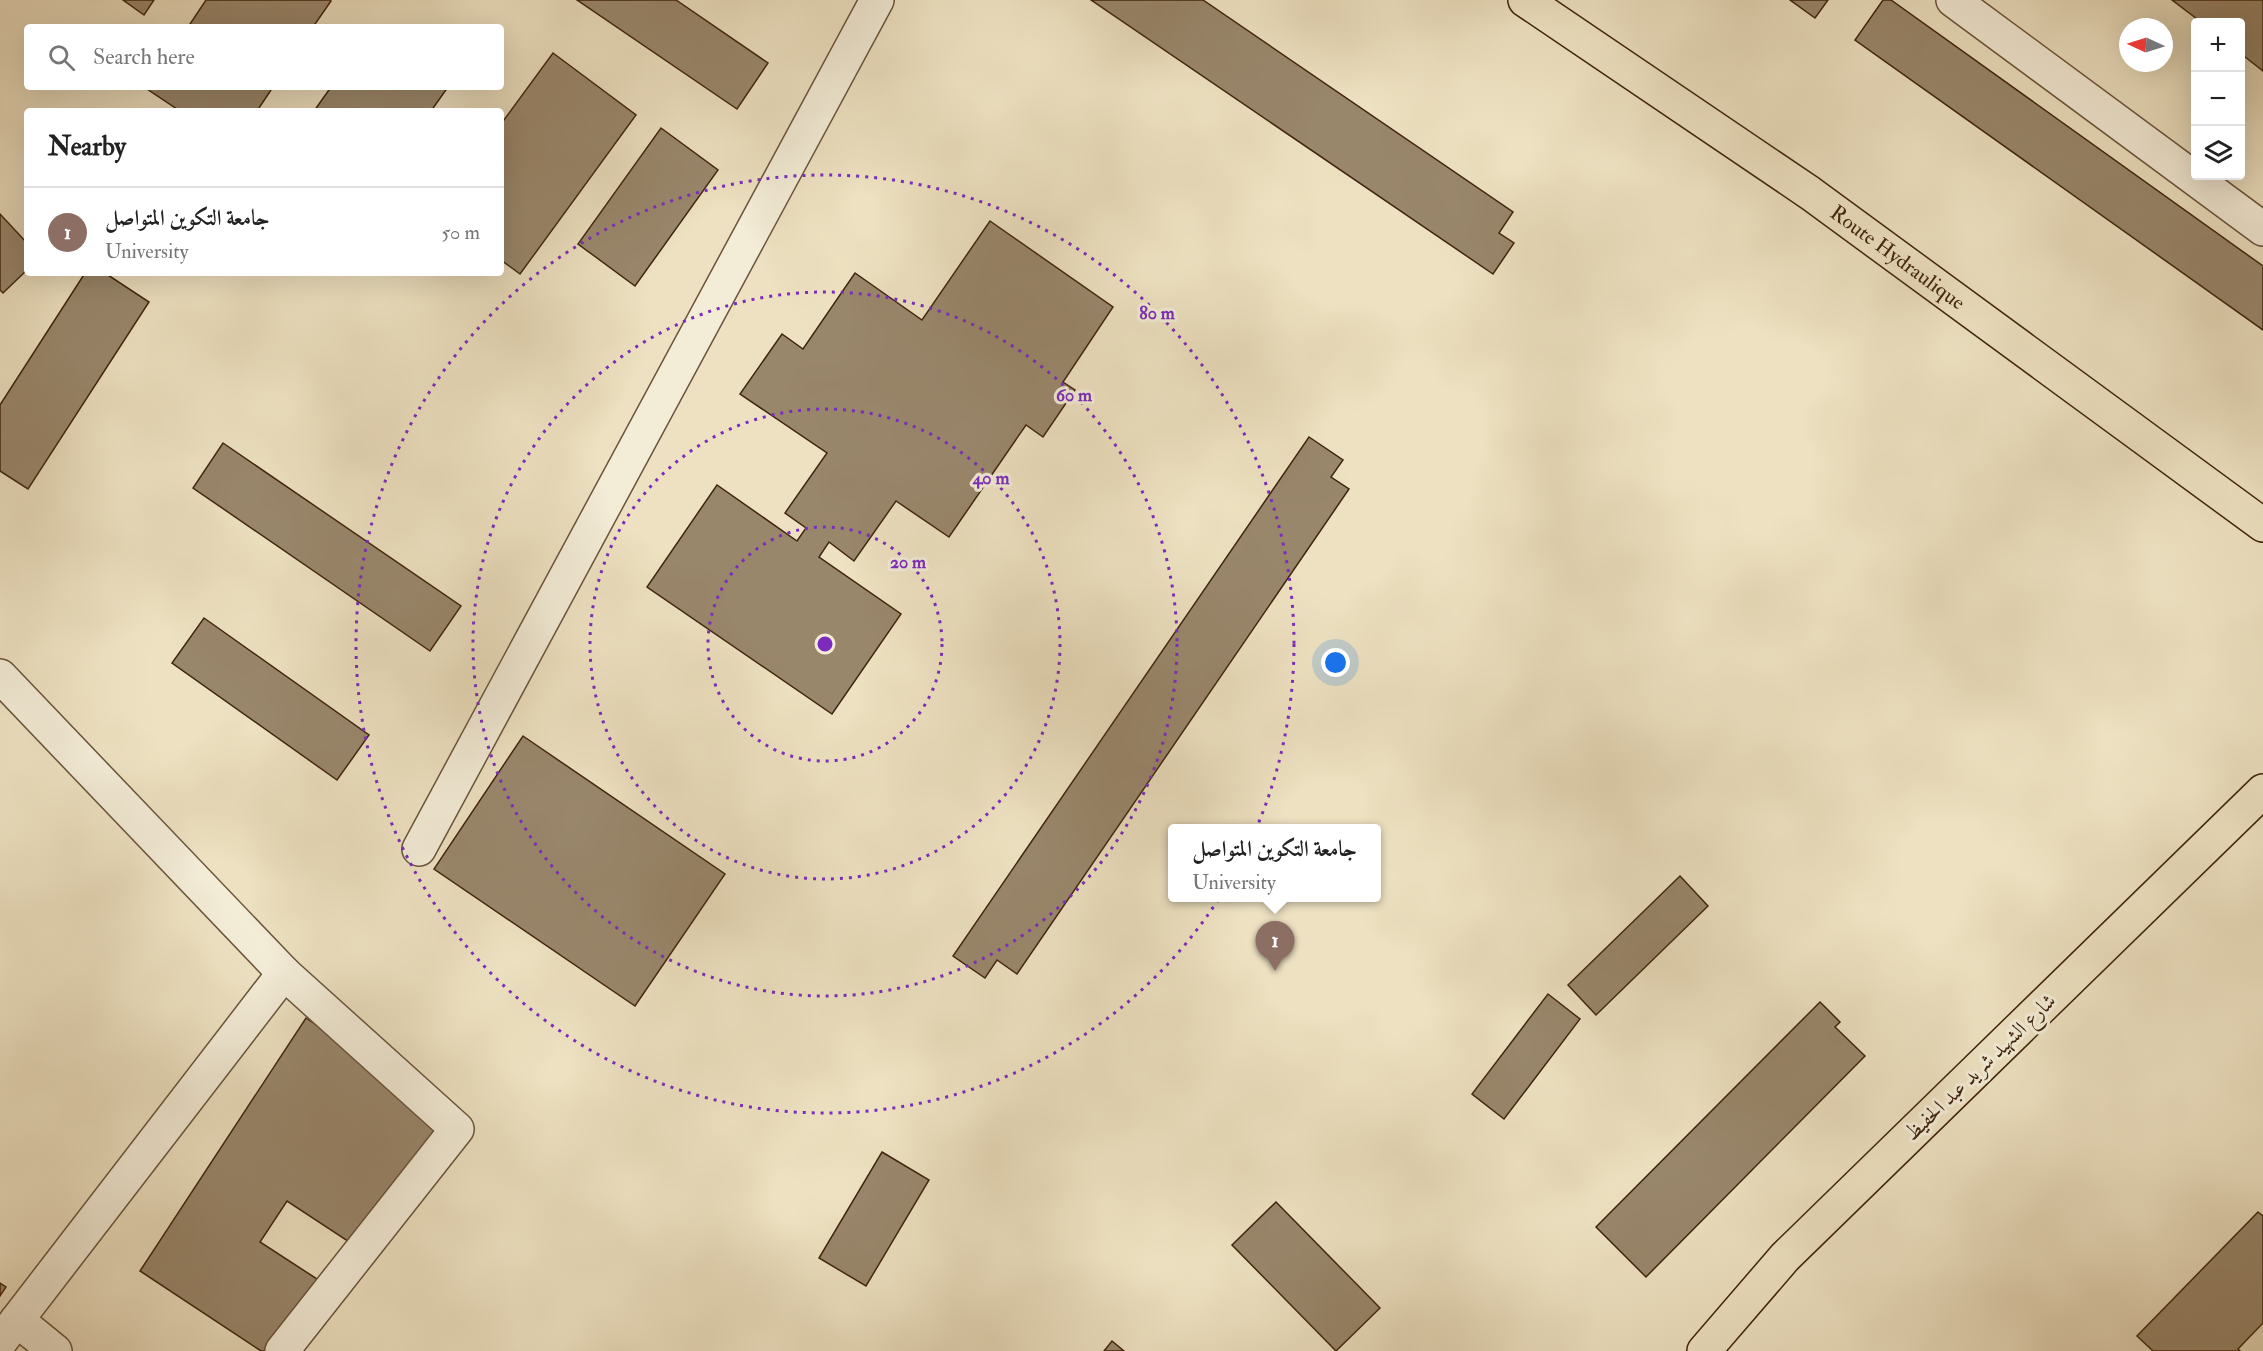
<!DOCTYPE html>
<meta charset="utf-8">
<style>
body{margin:0;font-family:"IM FELL Double Pica",Amiri,serif;background:#f2f2f2;color:#222}
.controls{position:absolute;right:18px;top:18px;display:grid;overflow:hidden;border-radius:6px;box-shadow:0 6px 24px #0002}
.controls button{width:54px;height:54px;display:grid;place-items:center;padding:0;border:0;border-bottom:2px solid #e0e0e0;background:#fff;color:#222;font:30px sans-serif}
.compass{position:absolute;left:2119px;top:18px;width:54px;height:54px;border-radius:50%;background:#fff;box-shadow:0 6px 24px #0002;rotate:274deg}
.you{position:absolute;left:1336px;top:663px;width:21px;height:21px;margin:-15px;border:4px solid #fff;border-radius:50%;background:#1a73e8;box-shadow:0 0 0 9px #1a73e833}
.badge{display:grid;place-items:center;width:39px;height:39px;border-radius:50%;background:#8f2418;color:#fff;font-size:20px;font-weight:700}
.pin{position:absolute;translate:-50% -50px;filter:drop-shadow(0 2px 3px #0008)}
.pin::after{content:'';position:absolute;top:32px;width:21px;height:18px;background:inherit;clip-path:polygon(0 0,100% 0,50% 100%)}
.popup{position:absolute;left:1168px;top:824px;width:213px;height:78px;box-sizing:border-box;display:grid;place-content:center;border-radius:6px;background:#fff;filter:drop-shadow(0 2px 4px #0005);font-size:20px;white-space:nowrap;color:#767676}
.popup b{font-size:22px;color:#222}
.popup::after{content:'';position:absolute;left:50%;top:100%;margin-left:-12px;border:12px solid transparent;border-top-color:#fff}
.list{margin:0;padding:0;list-style:none}
h2{display:flex;justify-content:space-between;align-items:center;height:78px;margin:0;padding:0 24px;font-size:26px}
h2 small{font-size:20px;font-weight:400;color:#767676}
.list li{display:grid;grid-template-columns:39px 1fr auto;gap:18px;align-items:center;box-sizing:border-box;height:90px;padding:0 24px;border-top:2px solid #e0e0e0}
.list b{display:block;font-size:22px;white-space:nowrap}
.list p{margin:0;font-size:20px;white-space:nowrap;color:#767676}
.list em{font-size:20px;font-style:normal;color:#767676}
.icon{flex:none;width:33px;height:33px;fill:none;stroke:currentColor;stroke-width:2;stroke-linecap:round;stroke-linejoin:round}
.map{position:relative;flex:none;width:2263px;height:1351px;overflow:hidden}
.search{position:absolute;background:#fff;box-shadow:0 6px 24px #0002;left:24px;top:24px;width:480px;height:66px;display:flex;align-items:center;gap:15px;box-sizing:border-box;padding:0 21px;border-radius:6px;color:#767676;font-size:22px}
.panel{position:absolute;background:#fff;box-shadow:0 6px 24px #0002;left:24px;top:108px;width:480px;height:168px;border-radius:6px}
.map>svg:first-child{display:block}
</style>
<div class="map">
<svg width="2263" height="1351" viewBox="0 0 2263 1351">
<rect width="100%" height="100%" fill="#ede1c1"/>
<filter id="stains"><feTurbulence type="fractalNoise" baseFrequency=".00333" numOctaves="4"/><feColorMatrix values="0 0 0 0 .2 0 0 0 0 .09 0 0 0 0 .02 0 0 0 .5 -.17"/></filter>
<radialGradient id="worn" r=".72"><stop offset=".6" stop-color="#630" stop-opacity="0"/><stop offset="1" stop-color="#630" stop-opacity=".3"/></radialGradient>
<g fill="#99876c" stroke="#3f250f" stroke-width="1.5">
<path d="M123 0H154L144 15Z"/>
<path d="M206 0H330L331 1 313 27H188Z"/>
<path d="M577 0H676L768 63 737 109Z"/>
<path d="M1091 0H1203L1513 212 1499 233 1514 243 1493 274Z"/>
<path d="M1790 0H1828L1815 18Z"/>
<path d="M1883 0H1891L2263 266V330L1855 40Z"/>
<path d="M2172 0H2263V71L2240 53V22H2201Z"/>
<path d="M553 53 636 115 520 274 501 260V124Z"/>
<path d="M148 87H273L257 111H180L147 89Z"/>
<path d="M331 87H448L431 111H314Z"/>
<path d="M661 128 718 170 635 286 578 244Z"/>
<path d="M0 214 27 243V270L3 293 0 290Z"/>
<path d="M990 221 1113 307 1063 382 1075 390 1043 437 1026 425 949 537 896 501 854 561 829 542 819 557 901 614 832 714 647 587 717 485 797 541 806 528 785 513 827 453 740 394 782 334 803 349 855 273 922 320Z"/>
<path d="M85 273H105L149 302 28 489 0 471V405Z"/>
<path d="M1309 437 1343 460 1331 477 1349 489 1017 974 997 960 985 978 953 956Z"/>
<path d="M223 443 461 606 430 651 193 488Z"/>
<path d="M204 618 369 735 337 780 172 663Z"/>
<path d="M523 736 725 874 635 1006 434 869Z"/>
<path d="M1680 876 1708 906 1596 1015 1568 985Z"/>
<path d="M1548 994 1580 1019 1504 1119 1472 1094Z"/>
<path d="M1820 1002 1840 1022 1835 1027 1865 1056 1646 1277 1596 1227Z"/>
<path d="M306 1018 461 1121 372 1257 287 1201 260 1242 334 1290 293 1351H261L140 1271Z"/>
<path d="M882 1152 929 1180 866 1286 819 1258Z"/>
<path d="M1276 1202 1380 1308 1336 1351 1232 1245Z"/>
<path d="M2258 1212 2263 1216V1323L2238 1349 2240 1351H2153L2137 1336Z"/>
<path d="M0 1283 6 1287 0 1296Z"/>
<path d="M1112 1341 1124 1351H1104Z"/>
</g>
<g fill="none" stroke-linecap="round" stroke-linejoin="round">
<g stroke="#6a543c" stroke-width="36">
<g id="minor">
<path d="M1953 0 2263 229"/>
<path d="M0 676 284 973 0 1342"/>
<path d="M419 849 877 0"/>
<path d="M17 1320 55 1351"/>
<path d="M282 1351 457 1129 284 973"/>
</g>
</g>
<g stroke="#3f250f" stroke-width="36">
<g id="major">
<path id="s1" d="M1525 0 1810 193 2263 525"/>
<path d="M1704 1351 1785 1257 2263 791"/>
</g>
</g>
<use href="#minor" stroke="#f3ecd7" stroke-width="33"/>
<use href="#major" stroke="#ede1c1" stroke-width="33"/>
</g>
<g fill="none" stroke="#7b2cbf" stroke-width="3" stroke-dasharray="3 6">
<circle cx="825" cy="644" r="117"/>
<circle cx="825" cy="644" r="235"/>
<circle cx="825" cy="644" r="352"/>
<circle cx="825" cy="644" r="469"/>
</g>
<g text-anchor="middle" stroke-width="6" stroke-linejoin="round" paint-order="stroke">
<g font-size="21" fill="#3f250f" stroke="#f3ecd7">
<text dy="7" stroke="none"><textPath href="#s1" startOffset="453">Route Hydraulique</textPath></text>
<text transform="translate(1980 1067) rotate(-44)" y="7">شارع الشهيد شريد عبد الحفيظ</text>
</g>
</g>
<circle cx="825" cy="644" r="9" fill="#7b2cbf" stroke="#f3ecd7" stroke-width="3"/>
<g font-size="18" text-anchor="middle" font-weight="bold" fill="#7b2cbf" stroke="#f3ecd7" stroke-width="6" stroke-linejoin="round" paint-order="stroke">
<text x="1157" y="319">80 m</text>
<text x="1074" y="401">60 m</text>
<text x="991" y="484">40 m</text>
<text x="908" y="568">20 m</text>
</g>
<rect width="100%" height="100%" filter="url(#stains)"/>
<rect width="100%" height="100%" fill="url(#worn)"/>
</svg>
<div class="controls">
<button>+</button>
<button>−</button>
<button><svg class="icon" aria-label="layers" viewBox="0 0 24 24"><path d="M12 4l9 5-9 5-9-5zM3 14l9 5 9-5"/></svg></button>
</div>
<svg class="compass" viewBox="-18 -18 36 36"><path d="M0-13l5 13h-10z" fill="#e53935"/><path d="M0 13l5-13h-10z" fill="#767676"/></svg>
<div class="you"></div>
<div class="pin badge" style="left:1275px;top:971px;background:#8d6e63">1</div>
<div class="popup"><b>جامعة التكوين المتواصل</b>University</div>
<div class="search"><svg class="icon" aria-label="search" viewBox="0 0 24 24"><circle cx="10" cy="10" r="6"/><path d="M15 15l6 6"/></svg>Search here</div>
<section class="panel">
<h2>Nearby<small></small></h2>
<ul class="list">
<li><span class="badge" style="background:#8d6e63">1</span><div><b>جامعة التكوين المتواصل</b><p>University</p></div><em>50 m</em></li>
</ul>
</section>
</div>
